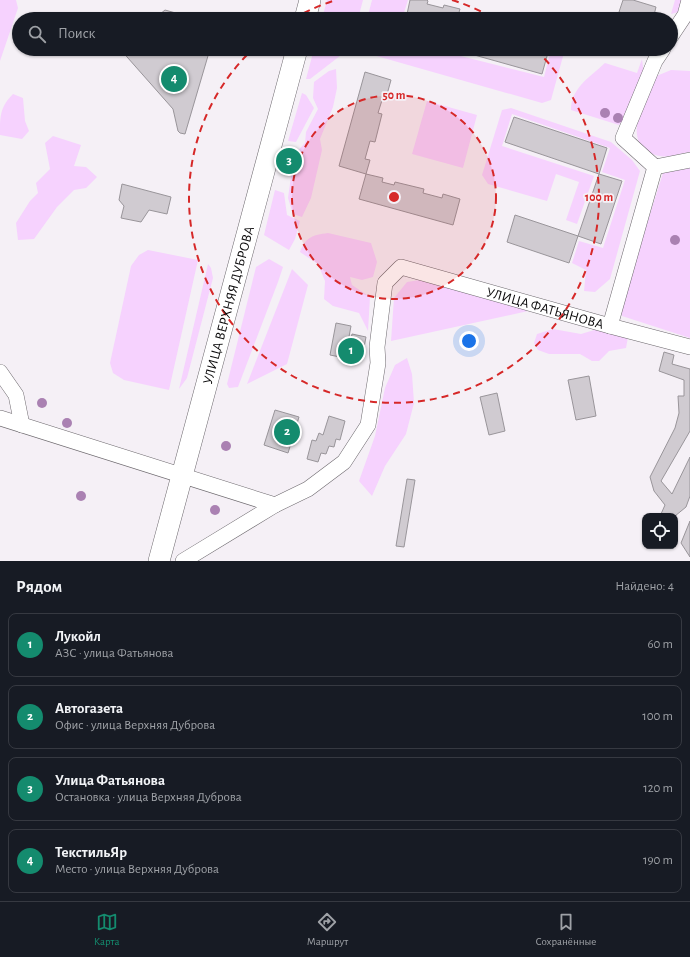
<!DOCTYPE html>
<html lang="ru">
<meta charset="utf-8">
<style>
body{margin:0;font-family:"Alegreya Sans",sans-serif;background:#242831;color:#f1f3f6}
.controls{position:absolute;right:12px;bottom:12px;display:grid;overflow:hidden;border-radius:8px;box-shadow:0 1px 3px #0004}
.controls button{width:36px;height:36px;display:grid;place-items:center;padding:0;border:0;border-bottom:1px solid #363941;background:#171b24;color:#f1f3f6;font:20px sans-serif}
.you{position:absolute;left:469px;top:341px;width:14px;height:14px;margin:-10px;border:3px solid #fff;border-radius:50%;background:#1a73e8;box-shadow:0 0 0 6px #1a73e833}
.badge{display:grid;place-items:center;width:26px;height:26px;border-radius:50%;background:#148b6e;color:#fff;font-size:13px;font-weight:700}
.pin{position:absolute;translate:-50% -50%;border:2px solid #fff;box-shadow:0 1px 4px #0006}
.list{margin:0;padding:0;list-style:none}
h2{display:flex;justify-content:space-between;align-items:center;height:52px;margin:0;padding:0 16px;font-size:17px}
h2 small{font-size:13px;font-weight:400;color:#9ea1a6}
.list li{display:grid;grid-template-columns:26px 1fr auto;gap:12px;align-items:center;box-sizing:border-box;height:64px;margin:0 8px 8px;padding:0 8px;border:1px solid #363941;border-radius:8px}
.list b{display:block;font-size:15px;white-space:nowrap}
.list p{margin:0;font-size:13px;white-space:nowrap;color:#9ea1a6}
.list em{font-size:13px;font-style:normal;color:#9ea1a6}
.icon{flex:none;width:22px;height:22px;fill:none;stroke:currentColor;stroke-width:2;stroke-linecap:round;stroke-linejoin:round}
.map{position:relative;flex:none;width:690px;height:561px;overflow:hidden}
.search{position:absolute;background:#171b24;box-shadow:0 1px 3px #0004;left:12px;right:12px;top:12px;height:44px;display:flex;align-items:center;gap:10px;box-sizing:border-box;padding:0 14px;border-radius:22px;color:#9ea1a6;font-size:15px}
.sheet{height:340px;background:#171b24}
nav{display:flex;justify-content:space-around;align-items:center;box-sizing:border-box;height:56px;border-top:1px solid #363941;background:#171b24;font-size:11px;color:#9ea1a6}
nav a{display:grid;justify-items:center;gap:2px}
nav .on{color:#148b6e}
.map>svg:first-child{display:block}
</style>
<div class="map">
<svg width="690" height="561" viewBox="0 0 690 561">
<rect width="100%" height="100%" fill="#f5f0f6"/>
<g fill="#f6d2fe">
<path d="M0 0H16L18 8 0 61Z"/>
<path d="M327 0H363L358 19H322Z"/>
<path d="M372 0H408L402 19H367Z"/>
<path d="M675 0H685L682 11 671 14Z"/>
<path d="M314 49H349L310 79H306Z"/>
<path d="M359 49H446L445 52 544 77 551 49H565L551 100 542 103 359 51Z"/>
<path d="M642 59 644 75 627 115 619 125 571 110C571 88 590 77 605 63L637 73Z"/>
<path d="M336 69 337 88 333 107 320 139 322 150 311 198 302 217 293 214 288 198 294 155 305 143 306 132 318 109 313 98 314 82 329 71Z"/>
<path d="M671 70 690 71V152C681 153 669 158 660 156 618 148 644 100 654 77Z"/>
<path d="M302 93 306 95 314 108 296 142 288 141Z"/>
<path d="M13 94 23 98 25 121 29 131 22 139 0 135C0 116 0 107 13 94Z"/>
<path d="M427 101 477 115 463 168 412 154Z"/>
<path d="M511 108 611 142 632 160 640 171 610 279 595 292 584 291 586 270 572 263 579 241 603 248 625 180 602 172 610 148 512 114 502 146 594 176 577 224 566 220 579 182 556 174 547 201 488 184 482 175 502 110Z"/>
<path d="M53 136 81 145 74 166 86 167 97 177 86 188 74 190 57 207 34 239 18 240 16 223 30 201 38 193 36 183 50 169 45 143Z"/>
<path d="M690 168V338L622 316 621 306 663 173Z"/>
<path d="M275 190 284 193 287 215 300 221 295 239 289 250 264 235Z"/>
<path d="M328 233 371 243 377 262 373 277 362 280 350 277 352 285 370 297 368 331 359 313 333 306 324 299 325 281 318 264 300 252C306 237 312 235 328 233Z"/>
<path d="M148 250 198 260 169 390 124 380 113 373 110 363 131 266 139 255Z"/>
<path d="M269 259 283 267 278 282 238 387 229 388 227 384 256 267Z"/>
<path d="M208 264 211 268 213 278 187 378 179 389Z"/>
<path d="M292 269 308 285 287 364 247 384Z"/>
<path d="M426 279 528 311 391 341 394 298 407 282Z"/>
<path d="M601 328 628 337 626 348 609 351 599 361H592L580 354H549L538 350 534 343 537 334 553 329 581 334Z"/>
<path d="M407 358 412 374 414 403 406 434 385 466 372 496 359 481 375 436 385 388 395 365Z"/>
</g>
<g fill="#d0cbd1" stroke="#99959a">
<path d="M410 0H427L428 1 427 4 443 8 444 5 460 9 457 19H406Z"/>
<path d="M623 0H633L656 7 653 19H644L619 12Z"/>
<path d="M165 10 197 19H154Z"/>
<path d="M119 15 122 19H114Z"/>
<path d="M120 49H210L185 134 180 133 178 131 173 109Z"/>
<path d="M453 49H549L542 74Z"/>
<path d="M365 72 391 80 386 98 383 97 378 113 382 114 375 142 370 141 365 159 370 160 366 174 339 166Z"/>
<path d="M514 117 607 148 599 174 505 142Z"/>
<path d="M366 174 383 178 382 182 394 185 395 182 424 189 423 193 442 198 443 194 460 199 453 225 359 199Z"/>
<path d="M599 174 622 181 601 244 578 236Z"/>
<path d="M122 184 171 197 167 214 149 210 141 222 121 218 124 206 119 200Z"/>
<path d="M515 215 578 236 569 263 507 242Z"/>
<path d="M336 323 351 326 345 358 330 355Z"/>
<path d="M352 334 366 337 362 358 348 355Z"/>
<path d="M664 352 674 355 672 364 690 369V431L661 481 672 494 690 457V496L686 507 675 516 661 514 665 505 654 491 650 477 675 428 679 413 678 396H684V380L659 371Z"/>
<path d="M589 376 596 416 576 420 568 380Z"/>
<path d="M497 393 505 431 489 435 480 397Z"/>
<path d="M275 410 299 417 288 453 264 445Z"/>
<path d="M329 416 345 421 340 440 336 439 334 447 329 446 326 454 321 453 318 462 307 459 312 440 316 441 319 433 323 435Z"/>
<path d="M407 479 415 480 404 547 396 546Z"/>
<path d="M690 521V557L681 543Z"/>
</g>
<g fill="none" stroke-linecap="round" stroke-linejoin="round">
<g stroke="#6c686d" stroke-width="16">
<g id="minor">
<path d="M671 36 685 15 689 0"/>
<path d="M655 167 690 160"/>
<path d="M610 326 655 167 623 138 655 61 663 49"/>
<path d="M0 372 16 395 22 425"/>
<path id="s1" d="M0 418 275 505 308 489 344 462 368 425 378 363 377 347 385 283 401 267 610 326 690 347"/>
<path d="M183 561 275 505"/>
</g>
</g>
<g stroke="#6c686d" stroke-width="22">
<g id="secondary">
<path d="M305 19 310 0"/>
<path id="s2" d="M159 561 297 49"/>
</g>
</g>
<use href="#minor" stroke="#fff" stroke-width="15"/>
<use href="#secondary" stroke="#fff" stroke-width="21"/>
</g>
<g fill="#aa81b2">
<circle cx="605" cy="113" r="5"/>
<circle cx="618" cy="118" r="5"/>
<circle cx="675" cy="240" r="5"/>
<circle cx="42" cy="403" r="5"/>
<circle cx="67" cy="423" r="5"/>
<circle cx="226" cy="446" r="5"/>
<circle cx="81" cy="496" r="5"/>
<circle cx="215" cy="510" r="5"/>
</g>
<circle cx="394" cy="197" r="102" fill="#d62828" fill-opacity=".12"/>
<g fill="none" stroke="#d62828" stroke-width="2" stroke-dasharray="7 5">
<circle cx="394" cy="197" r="102"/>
<path d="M293 19A205 205 0 0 1 336 0M452 0A205 205 0 0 1 495 19M536 50A205 205 0 1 1 252 50"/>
</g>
<g text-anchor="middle" stroke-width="3.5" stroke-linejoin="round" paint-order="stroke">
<g font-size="14" fill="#0c0b0c" stroke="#f5f0f6">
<text dy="5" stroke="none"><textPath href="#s2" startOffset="265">УЛИЦА ВЕРХНЯЯ ДУБРОВА</textPath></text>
<text dy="5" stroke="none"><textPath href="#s1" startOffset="730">УЛИЦА ФАТЬЯНОВА</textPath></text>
</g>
</g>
<circle cx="394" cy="197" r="6" fill="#d62828" stroke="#f5f0f6" stroke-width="2"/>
<g font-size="12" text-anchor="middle" font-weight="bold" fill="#d62828" stroke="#f5f0f6" stroke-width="3.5" stroke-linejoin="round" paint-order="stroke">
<text x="394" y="99">50 m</text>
<text x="599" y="201">100 m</text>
</g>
</svg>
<div class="controls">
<button><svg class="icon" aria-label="locate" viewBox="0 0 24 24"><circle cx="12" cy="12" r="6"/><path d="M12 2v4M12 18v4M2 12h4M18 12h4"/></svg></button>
</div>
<div class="you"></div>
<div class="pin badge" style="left:351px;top:351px">1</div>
<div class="pin badge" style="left:287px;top:432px">2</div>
<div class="pin badge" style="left:289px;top:161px">3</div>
<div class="pin badge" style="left:174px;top:79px">4</div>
<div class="search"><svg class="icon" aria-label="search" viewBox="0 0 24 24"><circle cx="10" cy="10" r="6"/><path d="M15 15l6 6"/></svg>Поиск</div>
</div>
<section class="sheet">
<h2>Рядом<small>Найдено: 4</small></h2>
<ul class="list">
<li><span class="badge">1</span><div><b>Лукойл</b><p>АЗС · улица Фатьянова</p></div><em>60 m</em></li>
<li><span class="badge">2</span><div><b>Автогазета</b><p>Офис · улица Верхняя Дуброва</p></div><em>100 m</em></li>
<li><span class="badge">3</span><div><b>Улица Фатьянова</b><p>Остановка · улица Верхняя Дуброва</p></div><em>120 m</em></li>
<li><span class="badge">4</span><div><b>ТекстильЯр</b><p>Место · улица Верхняя Дуброва</p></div><em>190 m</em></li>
</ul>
</section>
<nav>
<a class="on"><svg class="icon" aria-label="map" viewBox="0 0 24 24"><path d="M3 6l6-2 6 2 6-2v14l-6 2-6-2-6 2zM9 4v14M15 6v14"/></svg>Карта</a>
<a><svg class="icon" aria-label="directions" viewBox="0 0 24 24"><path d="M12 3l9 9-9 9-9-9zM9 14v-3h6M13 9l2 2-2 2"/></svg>Маршрут</a>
<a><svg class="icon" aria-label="saved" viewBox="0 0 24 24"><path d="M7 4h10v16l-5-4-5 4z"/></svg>Сохранённые</a>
</nav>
